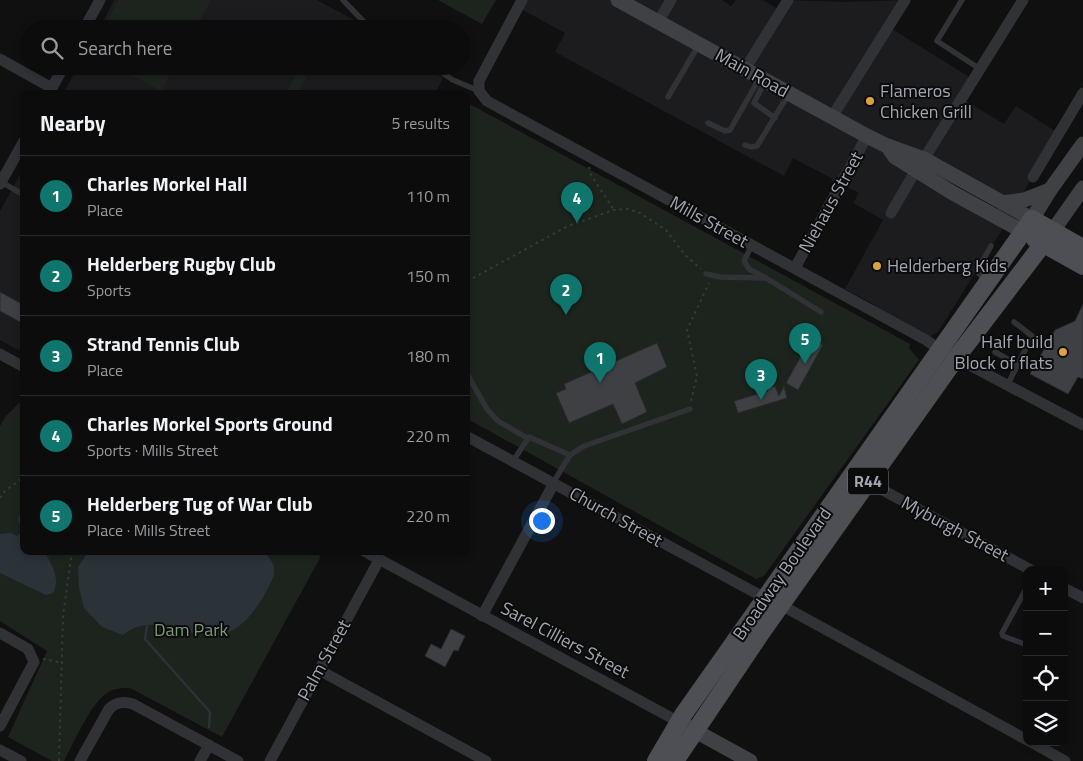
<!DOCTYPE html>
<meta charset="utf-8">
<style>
body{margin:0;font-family:"Titillium Web",sans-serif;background:#151516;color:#f1f3f6}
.controls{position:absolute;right:15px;bottom:15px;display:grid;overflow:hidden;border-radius:10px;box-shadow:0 2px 8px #0003}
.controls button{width:45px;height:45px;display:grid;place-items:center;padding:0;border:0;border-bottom:1px solid #2c2c2e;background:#0c0c0d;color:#f1f3f6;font:25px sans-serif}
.you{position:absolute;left:541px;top:520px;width:18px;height:18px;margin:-12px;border:4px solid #fff;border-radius:50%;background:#1a73e8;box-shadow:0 0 0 8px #1a73e833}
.badge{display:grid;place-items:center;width:32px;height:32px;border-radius:50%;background:#0f766e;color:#fff;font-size:16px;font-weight:700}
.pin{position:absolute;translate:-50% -41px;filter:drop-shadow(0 1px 2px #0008)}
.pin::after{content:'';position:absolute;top:26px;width:18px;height:15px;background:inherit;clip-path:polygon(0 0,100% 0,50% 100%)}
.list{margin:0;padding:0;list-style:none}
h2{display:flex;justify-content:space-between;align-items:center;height:65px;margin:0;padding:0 20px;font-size:21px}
h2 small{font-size:16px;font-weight:400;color:#9a9b9d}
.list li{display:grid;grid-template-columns:32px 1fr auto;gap:15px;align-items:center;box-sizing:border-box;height:80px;padding:0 20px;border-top:1px solid #2c2c2e}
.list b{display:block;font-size:19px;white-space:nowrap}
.list p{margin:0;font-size:16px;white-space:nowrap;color:#9a9b9d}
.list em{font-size:16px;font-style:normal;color:#9a9b9d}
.icon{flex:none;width:28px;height:28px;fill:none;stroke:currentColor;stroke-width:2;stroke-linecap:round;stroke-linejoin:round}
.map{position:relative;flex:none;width:1083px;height:761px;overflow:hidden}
.search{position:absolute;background:#0c0c0d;box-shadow:0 2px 8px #0003;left:20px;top:20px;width:450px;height:55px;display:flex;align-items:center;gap:12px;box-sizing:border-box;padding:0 18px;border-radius:28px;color:#9a9b9d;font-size:19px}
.panel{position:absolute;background:#0c0c0d;box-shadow:0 2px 8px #0003;left:20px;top:90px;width:450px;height:465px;border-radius:10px}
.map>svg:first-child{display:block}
</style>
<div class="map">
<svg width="1083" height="761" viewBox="0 0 1083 761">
<rect width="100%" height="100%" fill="#101011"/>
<g fill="#1c1c1e">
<path d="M114 0H317L356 21 355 25 362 29H99Z"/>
<path d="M523 0H722L731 6 736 0H763L781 11 788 0 845 2 906 0 889 27 974 80 963 99 1004 124 1016 106 1058 133 1019 200 1003 202 887 145 1008 220 938 332 926 339 873 310 875 305 845 289 883 220 853 203 859 193 793 158 784 176 555 52 565 33 519 8Z"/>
<path d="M78 66H424L443 78 435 94H63Z"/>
<path d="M24 167V353L0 340V211Z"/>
</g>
<g fill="#1d231d">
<path d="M118 0H211L195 29H103Z"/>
<path d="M438 0H496L482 24Z"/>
<path d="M115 66H175L161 91Z"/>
<path d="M297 72 307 77 297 94H285Z"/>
<path d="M466 102 910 344 909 348 919 360 764 576 756 579 466 418Z"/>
<path d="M19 403 24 406V551H319L320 558 222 737 130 688C122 688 114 688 107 693 90 704 74 743 64 761H52L8 737 47 651 0 621V426L6 416Z"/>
</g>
<g fill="#2b3238">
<path d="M24 502V551H44C52 565 61 578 53 593L46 595 0 573V534L11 533 17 536 23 531 18 520Z"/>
<path d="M89 551H262C272 559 278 568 272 580 220 690 173 596 123 635L102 627 84 608 79 588 78 567Z"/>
</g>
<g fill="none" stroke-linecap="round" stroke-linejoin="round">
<path stroke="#2b3238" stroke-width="2.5" d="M147 626 145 639 210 712 209 727"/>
</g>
<g fill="#3f4044" stroke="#2a2a2d">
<path d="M0 292 24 305V324L0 311Z"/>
<path d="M1083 304V379L1078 377 1068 394 1030 374 1055 330 1075 321Z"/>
<path d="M811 338 823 345 798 390 786 383Z"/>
<path d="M657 343 667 367 635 383 647 412 622 424 613 404 569 423 556 393 566 389 564 384Z"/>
<path d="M775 386 779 396 784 386 787 398 738 413 734 401 768 391 767 388Z"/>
<path d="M451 629 465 636 458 651 454 650 445 667 425 656 431 644 441 649Z"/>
</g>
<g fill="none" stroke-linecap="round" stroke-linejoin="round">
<g stroke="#37393d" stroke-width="2" stroke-dasharray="2.5 4" stroke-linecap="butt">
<path d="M589 167 591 175 614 210"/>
<path d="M473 278 568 226 614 210 628 209 640 213 666 230 685 255 701 269"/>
<path d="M691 401 697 376 687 330 709 283"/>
<path d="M0 498 5 491 24 477"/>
<path d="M43 659 63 663"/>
<path d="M59 761 63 616 72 551"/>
</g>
<g stroke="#313236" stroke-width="5.5">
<path d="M343 0 364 22 374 29"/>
<path d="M962 0 937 41 980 69"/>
<path d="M432 66 453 80 479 91"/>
<path d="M765 81 754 103 775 118"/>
<path d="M668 97 698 46"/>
<path d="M708 123 725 131 730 130 759 79"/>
<path d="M745 145 751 147 757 146 788 95"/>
<path d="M1 182 24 195"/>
<path d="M752 245 744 261 749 269 764 277"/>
<path d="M706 274 720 277 766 278 821 312"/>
<path d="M986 282 977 271 991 246"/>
<path d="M466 284 467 283"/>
<path d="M995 352 1018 365"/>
<path d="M466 372 487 409 498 421 527 438"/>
<path d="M1008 384 1032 336 1014 322"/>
<path d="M513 461 529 437 570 455"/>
<path d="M553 483 570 455 584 446 690 409"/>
<path d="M1027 587 1002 633 1003 636 1027 645"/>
</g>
<g stroke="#313236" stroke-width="11">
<path d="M522 0 479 81V91L487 101 926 340 940 350"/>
<path d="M658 22 671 0"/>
<path d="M84 29 100 0"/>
<path d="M0 59 52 88"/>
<path d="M745 69 788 0"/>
<path d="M49 93 64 66"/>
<path d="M832 117 905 0"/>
<path d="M924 159 1023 0"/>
<path d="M1033 177 1083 93"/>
<path d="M0 184 24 141"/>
<path d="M891 213 916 170"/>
<path d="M795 268 867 136"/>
<path d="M0 354 24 367"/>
<path d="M956 358 1083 425"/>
<path d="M466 436 765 598"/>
<path d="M864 480 1031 570"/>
<path d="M364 551 679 722"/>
<path d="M1064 588 1083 598"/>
<path d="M781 605 1027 740"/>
<path d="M482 616 554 483"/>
<path d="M0 633 28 649 34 662 0 726"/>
<path d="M319 670 486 761"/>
<path d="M1031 742 1065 761"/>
<path d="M0 750 21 761"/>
<path d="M80 761 109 709C116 702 123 701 133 704L238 761"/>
<path d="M200 761 209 745"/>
<path d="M270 761 379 560"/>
</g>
<g stroke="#3f4145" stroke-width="15">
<path d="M618 0 867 136 885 145 924 159 1032 219 1050 190 1083 144"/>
<path d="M890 150 895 157 951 192 1024 232"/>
<path d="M1003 203 1024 200 1050 190"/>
<path d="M1052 232 1083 188"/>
<path d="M679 722 750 761"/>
</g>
<g stroke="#4e4f54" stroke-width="18">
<path d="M1035 239 1083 266"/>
<path d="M656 761 683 715 1032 219 1083 248"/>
<path d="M675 761 761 633 868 482 956 358 1052 232"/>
</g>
</g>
<g fill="#dfa33a" stroke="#0b0b0c" stroke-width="2">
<circle cx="870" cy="101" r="5"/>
<circle cx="877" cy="266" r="5"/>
<circle cx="1063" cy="352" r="5"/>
</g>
<g text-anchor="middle" stroke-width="4" stroke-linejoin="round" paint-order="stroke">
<rect fill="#0b0b0c" stroke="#757880" stroke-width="1" x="848" y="467.5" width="40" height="27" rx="4"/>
<g font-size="16" font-weight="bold" fill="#a2a7b1">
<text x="868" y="487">R44</text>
</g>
<g font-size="18" fill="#a2a7b1" stroke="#0b0b0c">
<text transform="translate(752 73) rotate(29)" y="6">Main Road</text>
<text transform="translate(831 202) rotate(-61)" y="6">Niehaus Street</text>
<text transform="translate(709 222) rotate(29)" y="6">Mills Street</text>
<text transform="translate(616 517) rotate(29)" y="6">Church Street</text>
<text transform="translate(955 529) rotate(28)" y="6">Myburgh Street</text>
<text transform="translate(782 574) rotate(-55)" y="6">Broadway Boulevard</text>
<text transform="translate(565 640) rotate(28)" y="6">Sarel Cilliers Street</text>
<text transform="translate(324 660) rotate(-61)" y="6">Palm Street</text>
</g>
<g font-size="18" fill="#a2a7b1" stroke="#0b0b0c" text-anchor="start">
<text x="880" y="97">Flameros<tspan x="880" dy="21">Chicken Grill</tspan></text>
<text x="887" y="272">Helderberg Kids</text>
<text x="1053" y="348" text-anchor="end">Half build<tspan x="1053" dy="21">Block of flats</tspan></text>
</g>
<g font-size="18" fill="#7b9a7c" stroke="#0b0b0c">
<text x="191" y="636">Dam Park</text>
</g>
</g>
</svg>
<div class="controls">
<button>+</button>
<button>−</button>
<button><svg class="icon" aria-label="locate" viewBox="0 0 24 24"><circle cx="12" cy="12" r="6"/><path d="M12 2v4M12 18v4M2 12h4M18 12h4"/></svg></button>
<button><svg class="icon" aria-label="layers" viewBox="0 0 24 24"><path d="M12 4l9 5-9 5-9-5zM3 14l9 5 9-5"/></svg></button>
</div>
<div class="you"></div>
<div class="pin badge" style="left:600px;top:383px">1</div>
<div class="pin badge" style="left:566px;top:315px">2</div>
<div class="pin badge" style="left:761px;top:400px">3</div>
<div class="pin badge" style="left:577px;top:223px">4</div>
<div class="pin badge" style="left:805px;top:364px">5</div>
<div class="search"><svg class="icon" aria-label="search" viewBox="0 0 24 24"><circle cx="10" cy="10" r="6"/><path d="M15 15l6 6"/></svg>Search here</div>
<section class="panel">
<h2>Nearby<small>5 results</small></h2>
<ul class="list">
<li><span class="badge">1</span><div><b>Charles Morkel Hall</b><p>Place</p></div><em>110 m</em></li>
<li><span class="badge">2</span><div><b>Helderberg Rugby Club</b><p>Sports</p></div><em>150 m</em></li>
<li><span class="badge">3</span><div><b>Strand Tennis Club</b><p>Place</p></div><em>180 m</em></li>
<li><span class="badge">4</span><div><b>Charles Morkel Sports Ground</b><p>Sports · Mills Street</p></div><em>220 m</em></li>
<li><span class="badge">5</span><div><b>Helderberg Tug of War Club</b><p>Place · Mills Street</p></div><em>220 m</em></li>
</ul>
</section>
</div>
